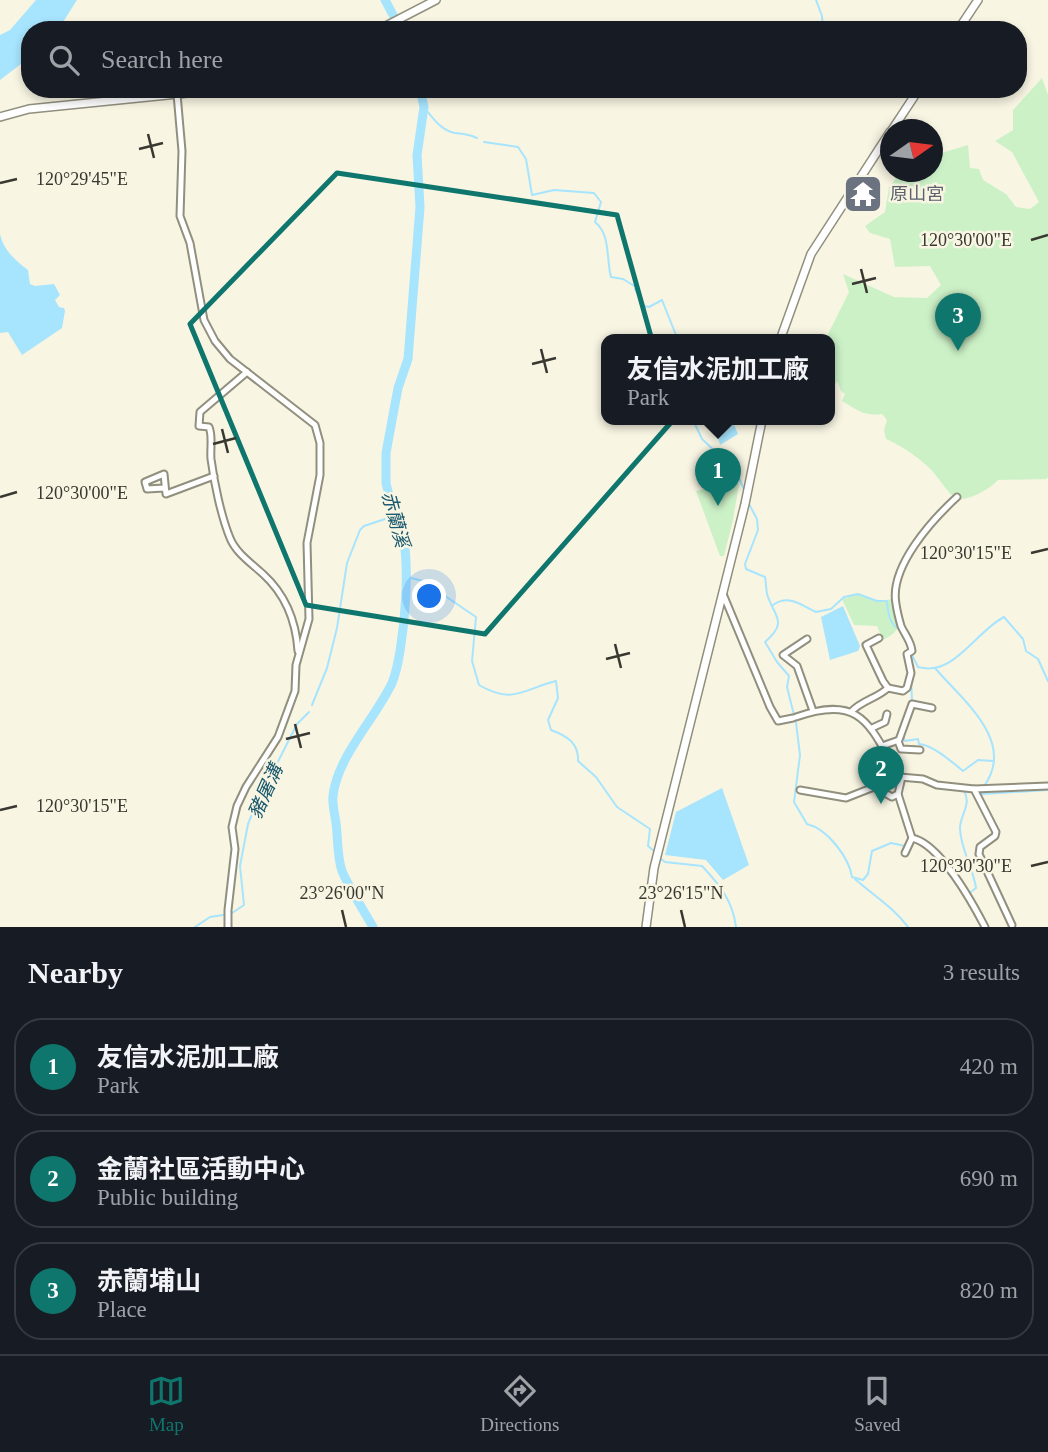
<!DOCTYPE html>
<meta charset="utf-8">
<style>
body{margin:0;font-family:"Times New Roman","Noto Sans TC",serif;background:#20242c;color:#f1f3f6}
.compass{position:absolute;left:880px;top:119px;width:63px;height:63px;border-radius:50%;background:#171b24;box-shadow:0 4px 10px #0003;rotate:76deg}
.you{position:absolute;left:430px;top:597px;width:24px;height:24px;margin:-18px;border:5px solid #fff;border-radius:50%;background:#1a73e8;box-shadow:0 0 0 10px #1a73e833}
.badge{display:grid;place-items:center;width:46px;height:46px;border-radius:50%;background:#0f766e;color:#fff;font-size:23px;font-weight:700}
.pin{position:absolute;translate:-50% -58px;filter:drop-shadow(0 2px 4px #0008)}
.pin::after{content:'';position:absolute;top:37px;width:24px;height:21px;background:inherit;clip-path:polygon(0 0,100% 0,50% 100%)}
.popup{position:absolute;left:601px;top:334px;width:234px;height:91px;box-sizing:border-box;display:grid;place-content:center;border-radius:14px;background:#171b24;filter:drop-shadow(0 2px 5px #0005);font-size:23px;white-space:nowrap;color:#9ea1a6}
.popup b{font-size:26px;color:#f1f3f6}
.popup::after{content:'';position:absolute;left:50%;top:100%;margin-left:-14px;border:14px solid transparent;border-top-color:#171b24}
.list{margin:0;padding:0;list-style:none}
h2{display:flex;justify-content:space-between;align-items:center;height:91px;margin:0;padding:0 28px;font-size:30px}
h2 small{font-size:23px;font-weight:400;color:#9ea1a6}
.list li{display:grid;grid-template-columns:46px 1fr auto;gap:21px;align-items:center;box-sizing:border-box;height:98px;margin:0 14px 14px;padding:0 14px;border:2px solid #363941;border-radius:28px}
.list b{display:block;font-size:26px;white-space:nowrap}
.list p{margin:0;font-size:23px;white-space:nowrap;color:#9ea1a6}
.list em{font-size:23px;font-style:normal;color:#9ea1a6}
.icon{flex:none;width:38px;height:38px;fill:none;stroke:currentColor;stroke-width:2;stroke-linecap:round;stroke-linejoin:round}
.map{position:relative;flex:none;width:1048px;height:927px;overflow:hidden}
.search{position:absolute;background:#171b24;box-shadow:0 4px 10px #0003;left:21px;right:21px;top:21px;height:77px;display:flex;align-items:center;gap:18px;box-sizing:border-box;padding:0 24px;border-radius:28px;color:#9ea1a6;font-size:26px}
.sheet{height:427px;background:#171b24}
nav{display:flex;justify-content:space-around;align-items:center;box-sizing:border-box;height:98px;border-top:2px solid #363941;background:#171b24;font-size:19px;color:#9ea1a6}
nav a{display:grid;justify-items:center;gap:4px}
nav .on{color:#0f766e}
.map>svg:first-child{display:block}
</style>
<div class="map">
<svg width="1048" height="927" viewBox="0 0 1048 927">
<rect width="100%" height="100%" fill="#f8f5e3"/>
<g fill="#ccf1c7">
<path d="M1042 78 1048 95V477L1046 479 998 480C991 488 967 503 955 498 950 495 939 479 934 473 924 461 901 445 886 439L884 430 887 420 882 414C866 417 855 409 842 401L845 394 841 391 837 381 834 386 830 383V340H825L849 292 843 274 894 297 927 298 941 285 930 266 895 267 890 239 870 233 865 226 885 212 889 187 901 172H932L933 135 938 154 968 145 970 168 979 169 983 180 1006 194 1016 207 1030 209 1039 202 1012 152 995 141 1013 130V110Z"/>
<path d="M737 481 739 484 733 520 724 556H720L696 491Z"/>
<path d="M858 594 877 601 893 599C898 622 906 628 883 640L877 626 854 625 842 599Z"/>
</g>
<g fill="#a7e4fd">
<path d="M36 0H77L58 30H30V57L0 80V35L10 30Z"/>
<path d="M0 234C4 251 15 260 28 270L30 284 35 286 54 284 60 295 55 300 59 307 64 308 65 311 62 328 22 355 8 332 0 333Z"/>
<path d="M702 420H732L738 434 720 445 716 431 704 424Z"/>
<path d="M843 606 860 646 858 651 830 660 821 617Z"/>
<path d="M722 788 749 865 723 880 706 860 665 855 676 812Z"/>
</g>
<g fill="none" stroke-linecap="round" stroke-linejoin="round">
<g stroke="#a7e4fd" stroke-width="2">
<path d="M816 0 822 16 823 30"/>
<path d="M424 107C432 117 441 131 455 133 464 134 468 134 477 138"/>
<path d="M484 142 518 147 526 159 532 195 554 190 594 193 601 202 595 222C611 235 606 259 611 277L623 279 636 287 635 289 644 306 649 307 662 300 678 340"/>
<path d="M693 420 702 439 736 471 745 492"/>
<path d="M749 504 757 519 758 530 745 564 746 569 765 577C766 582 766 588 767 594 774 617 789 621 765 642L777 662 789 676 787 687 796 723 800 755 794 802 807 824C828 829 849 858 852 877L863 880 868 874 872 851 891 843 905 846"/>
<path d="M407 577 423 581 476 617 472 661 479 685C513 705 524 689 556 681L558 698 548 720 551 730C567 736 579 743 578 761L596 777 617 807 650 829 648 846 655 852"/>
<path d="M773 605C789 594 801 605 816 612L831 609 844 597 858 594 877 601H887C888 613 889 624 900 630"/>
<path d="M912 655 918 667C954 677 975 632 1004 617L1023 639 1026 651 1038 659 1048 681"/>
<path d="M935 668C961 699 1017 741 984 786"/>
<path d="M911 678 912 701"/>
<path d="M312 705 327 668 337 628 347 563 360 530 364 526 394 516"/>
<path d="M909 721 912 710"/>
<path d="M903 736 905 741 918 739 919 744C933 745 952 762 963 771L978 760 993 761"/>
<path d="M661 859 665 862 702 866C719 884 733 901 736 927"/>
<path d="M855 879C873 895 893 907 908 927"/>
<path d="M967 895 976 888C973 867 960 848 960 828 960 815 972 804 964 791L983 794 1048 790"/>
<path d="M232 913 244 905 240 866 248 824 255 807 297 724 309 712"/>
<path d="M195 927 210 917 223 915"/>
</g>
<g stroke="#a7e4fd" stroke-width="9">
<path d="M385 0 401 30"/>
<path d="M373 927C363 909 350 890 342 871 337 857 338 838 336 823 335 815 332 805 333 796 337 757 375 719 392 683 404 656 416 536 394 516L386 483V453L398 388 408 359 420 207 417 155 424 107 420 89"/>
</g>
<g stroke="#918f7e" stroke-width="9">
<g id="minor">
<path d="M177 94 182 151 180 216 190 243 204 320 215 341 230 359 315 425 320 443V475L307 543 309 619 296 665 295 691 278 737 246 787 237 806 232 827 235 849 228 910V927"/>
<path d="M247 372 200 412 199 426 209 427C213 436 210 448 211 459 214 482 221 516 230 538 236 553 251 563 263 574 285 594 296 622 298 651"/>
<path d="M164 488 147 489 145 482 164 474 166 494 214 476"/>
<path d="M723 594 770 707 778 721 793 718"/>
<path d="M879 638 866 645 883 681 888 688"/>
<path d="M807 639 783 655 797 666 813 711"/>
<path d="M851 712C862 700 876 699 888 688L903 691 907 688 911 673 907 654 912 651C911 641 905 635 901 626 899 619 897 611 896 604 889 567 932 520 957 497"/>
<path d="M796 717C864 693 870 728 900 777L923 779 937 785 974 789 1048 786"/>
<path d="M872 728 885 722 887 714"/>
<path d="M898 741 901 749 920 750"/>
<path d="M882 746 899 740 912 704 932 708"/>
<path d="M902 777 898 794 912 838 905 853"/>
<path d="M974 789 996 832 995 836 980 847 979 854 1012 925"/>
<path d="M800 790 846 798 874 787 892 797 898 794"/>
<path d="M912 838C940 844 972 902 985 927"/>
</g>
</g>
<g stroke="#918f7e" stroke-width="10">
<g id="tertiary">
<path d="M378 30 436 0"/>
<path d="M958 30 978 0"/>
<path d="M0 117 29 109 227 89"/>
<path d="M892 130 919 89"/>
<path d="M780 340 811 254 890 132"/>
<path d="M646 927 654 868 745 504 762 420"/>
</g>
</g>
<use href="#minor" stroke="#fff" stroke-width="5"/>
<use href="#tertiary" stroke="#fff" stroke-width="7"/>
</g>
<path fill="none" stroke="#0f766e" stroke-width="5" stroke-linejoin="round" d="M337 173 617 215 674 419 485 634 306 605 190 324Z"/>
<path fill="none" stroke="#393830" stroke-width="2.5" d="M148 134 154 158M139 149 163 143M0 183 17 179M1031 240 1048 235M861 269 867 293M852 284 876 278M541 349 547 373M532 364 556 358M222 429 228 453M213 444 236 438M0 497 17 492M1031 553 1048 549M615 644 621 668M606 659 630 653M295 724 301 748M286 739 310 733M0 810 17 806M1031 866 1048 862M342 910 346 927M681 910 685 927"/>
<defs>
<g id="temple-square" transform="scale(2.0125)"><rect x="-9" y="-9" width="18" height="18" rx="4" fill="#6b7280" stroke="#f8f5e3"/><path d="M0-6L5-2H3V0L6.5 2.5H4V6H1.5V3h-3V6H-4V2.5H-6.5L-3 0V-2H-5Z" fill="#fff"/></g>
</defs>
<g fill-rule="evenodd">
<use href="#temple-square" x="863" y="194"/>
</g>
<g text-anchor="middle" stroke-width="5" stroke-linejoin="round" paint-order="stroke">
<g font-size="18" fill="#5b616d" stroke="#f8f5e3" text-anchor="start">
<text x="890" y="200">原山宮</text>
</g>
<g font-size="19" font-style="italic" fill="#1b5a6f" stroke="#f8f5e3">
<text transform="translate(396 519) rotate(75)" y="7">赤蘭溪</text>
<text transform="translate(265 791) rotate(-66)" y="7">豬屠溝</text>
</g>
</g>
<g font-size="18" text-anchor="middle" fill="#393830" stroke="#f8f5e3" stroke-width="5" stroke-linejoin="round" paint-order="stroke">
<text x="82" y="185">120°29'45"E</text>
<text x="966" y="246">120°30'00"E</text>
<text x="82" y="499">120°30'00"E</text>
<text x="966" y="559">120°30'15"E</text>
<text x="82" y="812">120°30'15"E</text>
<text x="966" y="872">120°30'30"E</text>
<text x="342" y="899">23°26'00"N</text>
<text x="681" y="899">23°26'15"N</text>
</g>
</svg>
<svg class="compass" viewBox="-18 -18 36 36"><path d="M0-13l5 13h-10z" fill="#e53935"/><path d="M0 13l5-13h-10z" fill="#9ea1a6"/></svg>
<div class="you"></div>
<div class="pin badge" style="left:718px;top:506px">1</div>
<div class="popup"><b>友信水泥加工廠</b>Park</div>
<div class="pin badge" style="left:881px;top:804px">2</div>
<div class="pin badge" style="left:958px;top:351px">3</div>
<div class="search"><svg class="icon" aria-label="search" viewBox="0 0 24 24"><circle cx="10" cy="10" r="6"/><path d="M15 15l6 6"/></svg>Search here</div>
</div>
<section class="sheet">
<h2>Nearby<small>3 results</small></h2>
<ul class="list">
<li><span class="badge">1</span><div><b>友信水泥加工廠</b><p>Park</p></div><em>420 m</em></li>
<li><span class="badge">2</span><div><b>金蘭社區活動中心</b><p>Public building</p></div><em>690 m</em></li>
<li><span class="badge">3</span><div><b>赤蘭埔山</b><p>Place</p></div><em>820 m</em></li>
</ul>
</section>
<nav>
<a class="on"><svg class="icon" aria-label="map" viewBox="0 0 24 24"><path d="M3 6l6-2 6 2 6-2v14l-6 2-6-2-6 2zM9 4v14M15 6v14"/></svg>Map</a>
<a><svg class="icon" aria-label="directions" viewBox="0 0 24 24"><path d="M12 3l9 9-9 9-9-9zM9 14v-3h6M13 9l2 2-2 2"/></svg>Directions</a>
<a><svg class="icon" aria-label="saved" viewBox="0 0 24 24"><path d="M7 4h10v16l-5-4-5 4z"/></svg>Saved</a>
</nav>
